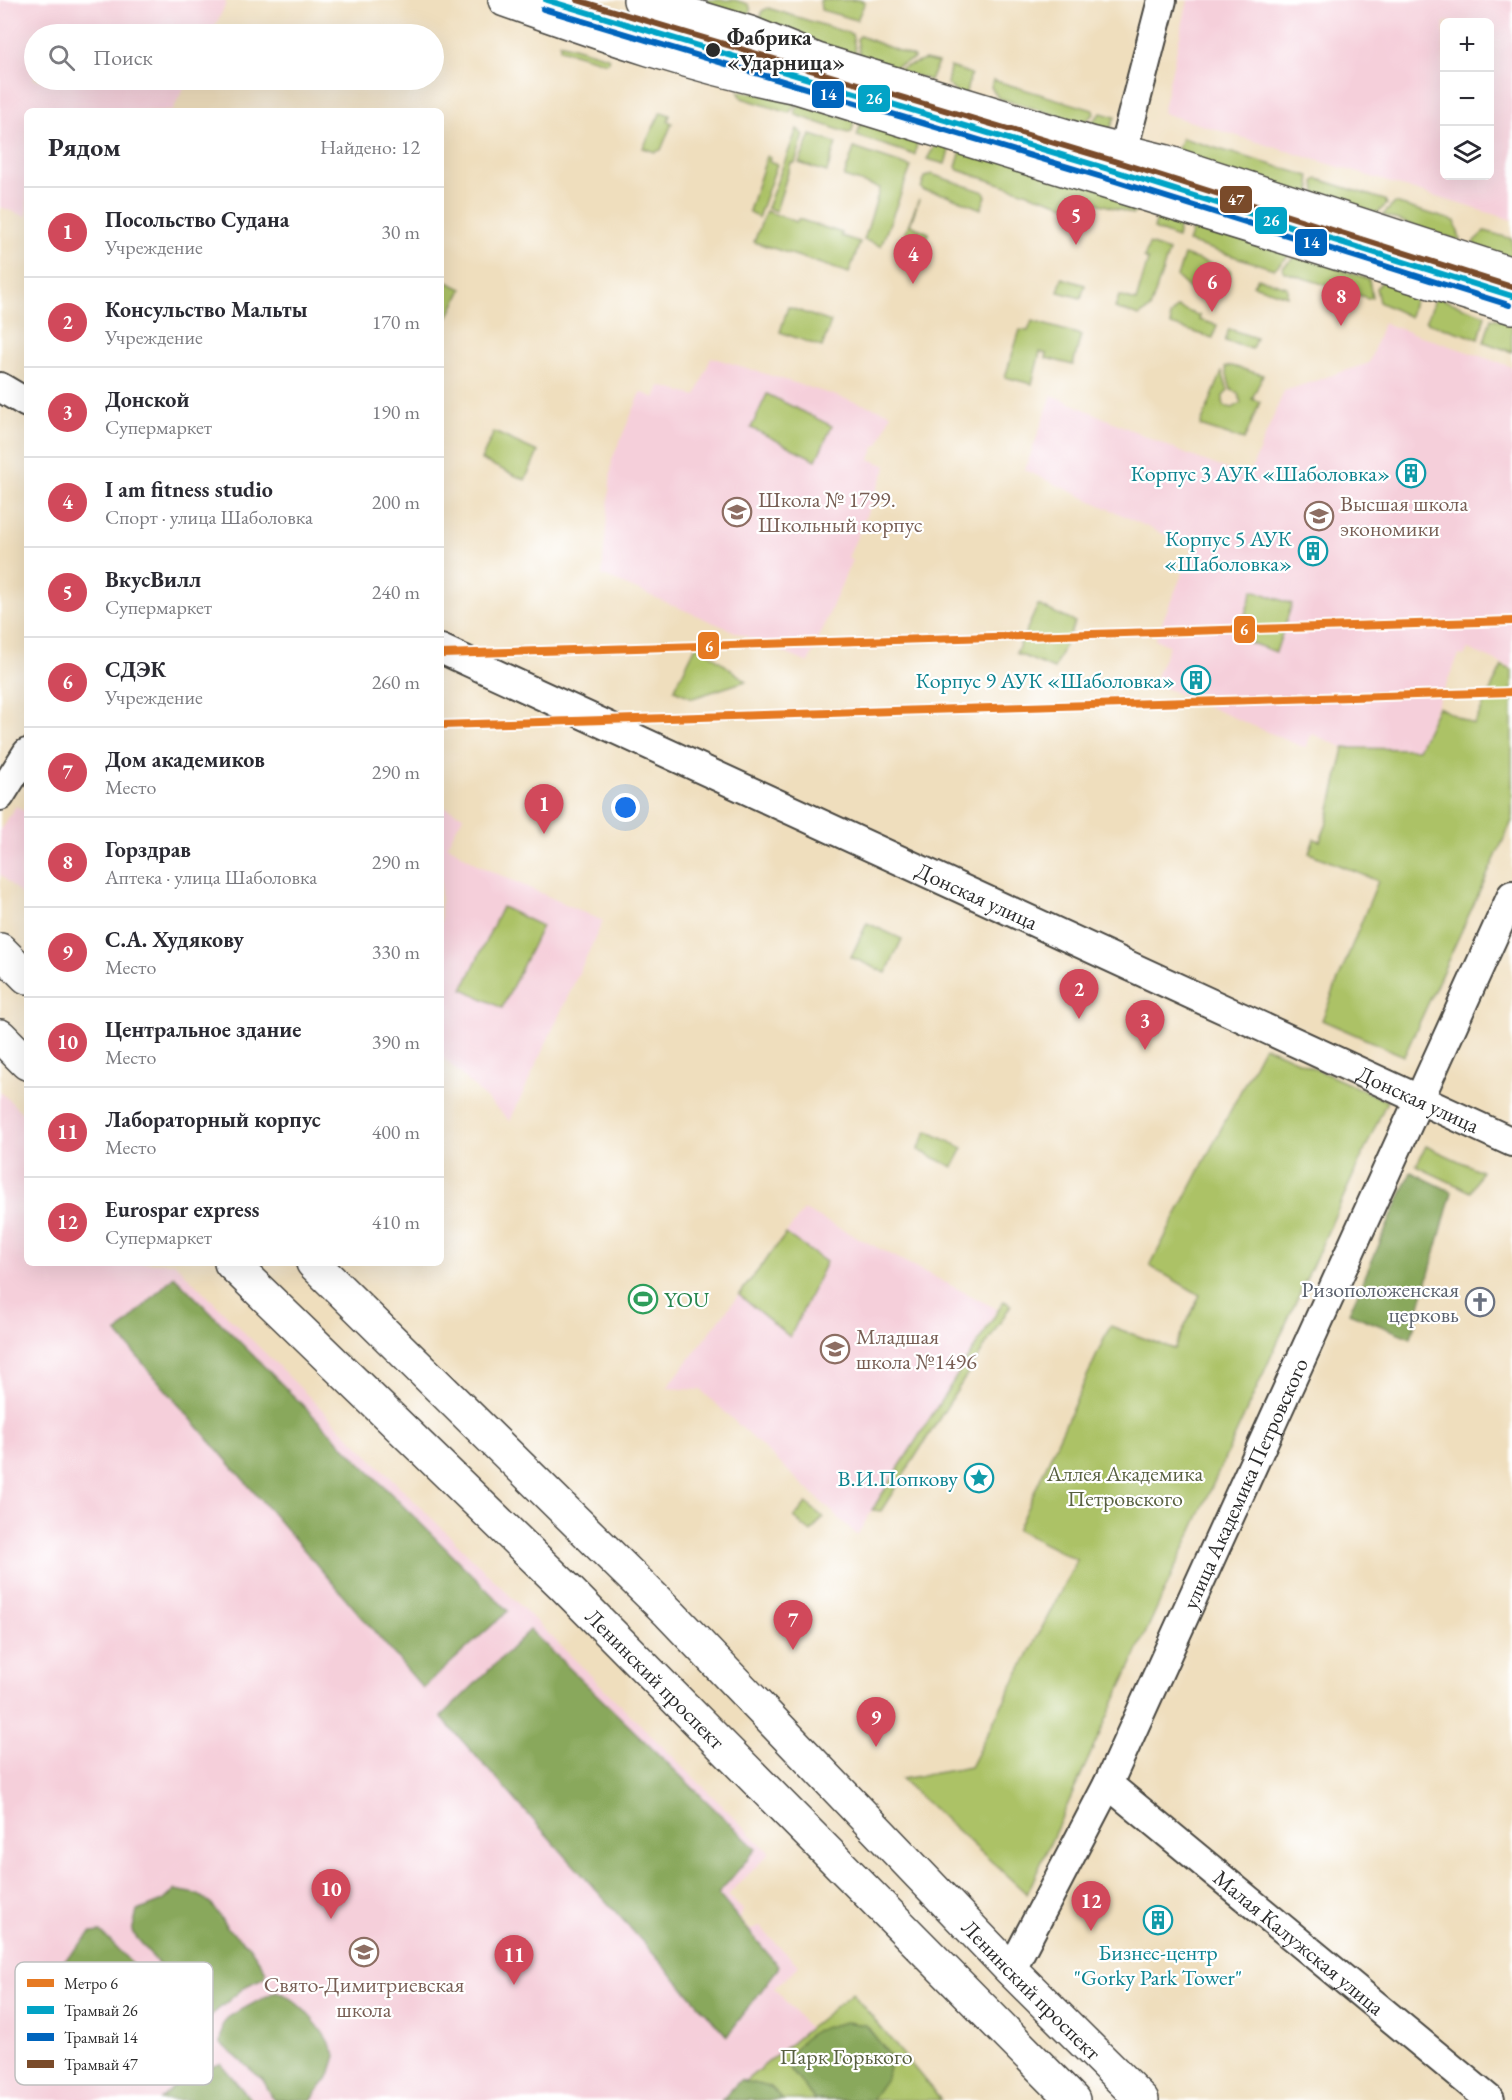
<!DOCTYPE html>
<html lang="ru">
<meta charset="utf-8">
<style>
body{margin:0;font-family:"EB Garamond",serif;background:#f2f2f3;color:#2b2b33}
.controls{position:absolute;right:18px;top:18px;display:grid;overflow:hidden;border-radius:9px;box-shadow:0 6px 24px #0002}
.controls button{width:54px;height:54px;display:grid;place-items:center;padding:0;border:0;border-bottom:2px solid #e1e1e2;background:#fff;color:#2b2b33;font:30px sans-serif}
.you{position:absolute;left:626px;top:808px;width:21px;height:21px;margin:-15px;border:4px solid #fff;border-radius:50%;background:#1a73e8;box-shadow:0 0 0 9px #1a73e833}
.badge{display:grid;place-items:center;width:39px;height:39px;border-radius:50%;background:#d1495b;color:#fff;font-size:20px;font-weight:700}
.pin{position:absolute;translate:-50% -50px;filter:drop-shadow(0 2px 3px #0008)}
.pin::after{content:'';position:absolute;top:32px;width:21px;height:18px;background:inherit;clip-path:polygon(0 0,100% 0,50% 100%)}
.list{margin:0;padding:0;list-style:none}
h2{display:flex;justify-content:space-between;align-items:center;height:78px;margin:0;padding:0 24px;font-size:26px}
h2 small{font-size:20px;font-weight:400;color:#7c7c81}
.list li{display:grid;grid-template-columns:39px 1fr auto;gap:18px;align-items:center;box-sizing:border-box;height:90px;padding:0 24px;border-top:2px solid #e1e1e2}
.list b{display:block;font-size:22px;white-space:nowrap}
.list p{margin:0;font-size:20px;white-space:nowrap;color:#7c7c81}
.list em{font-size:20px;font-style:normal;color:#7c7c81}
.icon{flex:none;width:33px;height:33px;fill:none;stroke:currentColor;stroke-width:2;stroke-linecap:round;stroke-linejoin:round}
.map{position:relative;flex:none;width:1512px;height:2100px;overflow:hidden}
.search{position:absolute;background:#fff;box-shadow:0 6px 24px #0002;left:24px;top:24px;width:420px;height:66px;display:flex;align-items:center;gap:15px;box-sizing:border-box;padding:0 21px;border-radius:33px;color:#7c7c81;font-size:22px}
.panel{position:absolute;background:#fff;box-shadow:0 6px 24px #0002;left:24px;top:108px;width:420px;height:1158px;border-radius:9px}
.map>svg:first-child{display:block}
</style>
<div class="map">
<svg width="1512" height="2100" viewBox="0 0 1512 2100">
<rect width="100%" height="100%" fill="#fff"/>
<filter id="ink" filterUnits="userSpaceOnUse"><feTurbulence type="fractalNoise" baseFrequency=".0167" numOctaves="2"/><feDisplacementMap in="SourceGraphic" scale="12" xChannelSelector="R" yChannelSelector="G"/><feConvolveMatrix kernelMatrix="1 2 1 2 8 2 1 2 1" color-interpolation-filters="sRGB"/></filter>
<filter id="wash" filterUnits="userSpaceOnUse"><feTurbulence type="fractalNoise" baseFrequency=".008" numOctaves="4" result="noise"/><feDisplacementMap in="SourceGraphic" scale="24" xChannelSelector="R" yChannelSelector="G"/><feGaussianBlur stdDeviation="1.35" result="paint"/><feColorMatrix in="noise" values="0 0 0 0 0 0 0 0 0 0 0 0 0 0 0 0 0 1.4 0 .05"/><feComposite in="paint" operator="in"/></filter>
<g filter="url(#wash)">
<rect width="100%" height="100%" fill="#efdebd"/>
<g fill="#f5cfda" fill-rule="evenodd">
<path d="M0 0H225L226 4 211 34H34V80H188L172 111H27V217L0 207Z"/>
<path d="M1188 0H1512V220L1162 113ZM1444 22H1490V176H1444Z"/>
<path d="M1383 323 1512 367V668L1468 649 1464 656 1459 655 1418 748 1342 747 1312 734 1305 748 1153 683 1169 646 1155 639 1193 548 1025 470 1052 395 1186 454 1248 477 1284 391 1369 363Z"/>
<path d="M711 357 891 413 879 445H876L870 459 887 466 848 558 852 560 808 663 602 575 612 459 641 392 655 398 660 386 696 396Z"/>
<path d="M441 805 463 816 447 845 478 865 603 921 510 1121 441 1056Z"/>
<path d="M16 806 27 813V900L0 874V830Z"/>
<path d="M0 1091 27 1118V1263H174L770 1853 728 1895 743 1910 740 1919 750 1930 760 1927 799 1966 774 1988 809 2028 722 2100H0Z"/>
<path d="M804 1210 997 1309 857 1535 701 1390 667 1388Z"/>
</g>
<g fill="#acc266" stroke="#6c7648" stroke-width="1.5">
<path d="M680 0H735L748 4 751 10 746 26Z"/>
<path d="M820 0H859L865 2 857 20 821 10Z"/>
<path d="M768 8 852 34 857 59 756 30 762 11Z"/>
<path d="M860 36 914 57V59L894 67 860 57 857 39Z"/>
<path d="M560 43 608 57 609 61 607 63 560 49Z"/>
<path d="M925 60 938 63 930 80 895 70Z"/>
<path d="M950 67 971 74 964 99 947 84Z"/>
<path d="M993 80 1093 110 1094 114 1083 123 998 98 991 87Z"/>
<path d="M738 91 800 100 789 113 742 98Z"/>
<path d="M800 104 854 121 852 132 848 133 796 115 795 111Z"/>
<path d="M661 112 670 115 668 121 672 123 661 150 655 152 643 148Z"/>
<path d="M1101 113 1115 117 1109 132 1085 128Z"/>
<path d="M861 123 918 137 915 155 857 136Z"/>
<path d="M797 129 804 135 795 163H791L776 211 767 208Z"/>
<path d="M811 135 836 143 827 172 799 163Z"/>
<path d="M1182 138 1309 176 1313 199 1175 156Z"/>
<path d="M952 140 945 164 927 159 937 142Z"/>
<path d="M963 144 1140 201 1136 212 1133 214 1075 196 1071 207 958 170 956 167Z"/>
<path d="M854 148 911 167 881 246 864 240 880 188 844 177Z"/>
<path d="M767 156 770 157 769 161 777 164 758 218 749 211Z"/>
<path d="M931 174 984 192 986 196 981 209 947 195 923 190 921 188 925 177Z"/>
<path d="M1318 179 1385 200 1387 204 1377 213 1316 196 1315 181Z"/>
<path d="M919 199 910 225 929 233 921 255 899 247Z"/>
<path d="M1395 203 1455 221 1460 239 1457 240 1383 215Z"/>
<path d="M1160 205 1181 219 1177 238 1154 229Z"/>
<path d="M766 211 797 222 798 219 842 233 841 236 860 242 849 273 754 242Z"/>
<path d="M1194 226 1292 253 1274 269 1188 242Z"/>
<path d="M1485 231 1512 239V258L1474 245V241Z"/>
<path d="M1149 244 1169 251 1150 309 1139 316 1115 308 1119 296 1136 301 1148 260 1144 258Z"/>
<path d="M1184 255 1230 270V278L1212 273 1204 299 1196 295 1177 277Z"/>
<path d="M1297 255 1369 279 1372 297 1368 298 1284 272 1283 267Z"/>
<path d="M1389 275 1416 293 1410 317 1379 302 1376 288Z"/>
<path d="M1062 278 1085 285 1081 298 1058 292Z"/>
<path d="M1258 278 1287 287V296L1253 285Z"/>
<path d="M441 279 462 289 441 332Z"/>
<path d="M1436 297 1485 315 1479 339 1426 322Z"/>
<path d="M788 307 831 322 822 347 780 332Z"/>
<path d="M1177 307 1200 316 1199 320 1217 325 1213 338 1171 325 1170 316Z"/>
<path d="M1491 318 1512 322V352L1484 342Z"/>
<path d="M1032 321 1081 335 1073 365 1046 358 1047 354 1040 352 1032 384 1005 377 1020 330 1028 331Z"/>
<path d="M1229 329 1256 338 1252 349 1225 341Z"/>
<path d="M1232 366 1263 375 1252 399 1260 402 1244 440 1200 426 1222 372 1228 391 1223 396V406L1233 408 1241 403 1238 393 1231 390 1225 367Z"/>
<path d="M767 394 832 426 816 460 751 428Z"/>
<path d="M494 432 538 452 525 480 481 460Z"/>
<path d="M1253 590 1292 604 1276 652 1237 638Z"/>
<path d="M1038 605 1075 622 1054 669 1016 653Z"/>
<path d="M697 644 746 681 693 698 674 690Z"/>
<path d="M1502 666 1512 670V821L1404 1056 1322 1020 1378 881 1309 853 1314 839 1320 841 1327 823 1344 748 1418 749 1438 707 1474 725Z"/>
<path d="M502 907 542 926 502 1008 463 989Z"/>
<path d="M867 923 902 939 886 973 851 957Z"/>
<path d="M1264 1046 1387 1101 1027 1894 901 1779 970 1767 1077 1560 1017 1530 1110 1326 1174 1349 1200 1295 1150 1266Z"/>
<path d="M927 1131 963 1148 953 1167 918 1150Z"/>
<path d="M1426 1146 1481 1171 1471 1192 1416 1166Z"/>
<path d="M786 1234 826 1262 790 1337 739 1295Z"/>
<path d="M1004 1301 1011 1305 881 1511 872 1510Z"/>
<path d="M806 1503 823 1517 811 1532 794 1518Z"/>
<path d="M852 1993 941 2100H722Z"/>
</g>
<g fill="#89a85b" stroke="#5a6a43" stroke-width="1.5">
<path d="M1411 1172 1452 1192 1411 1338 1349 1313Z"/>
<path d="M174 1276 508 1611 423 1688 117 1333Z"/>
<path d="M530 1630 756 1849 718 1894 779 1967 727 2036 441 1717Z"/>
<path d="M175 1890 197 1894 212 1904 227 1928 249 1946 266 1971 265 1977 246 1986 208 2018 202 2016 132 1932 137 1911 163 1901Z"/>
<path d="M101 1932 137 1969 178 2002 185 2010 186 2031 166 2036 122 2035 92 2043 67 2041 50 2008 48 1977 91 1933Z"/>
<path d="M276 1991C301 2000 325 2032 336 2056L330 2075 311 2100H274L263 2080 221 2044 223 2024 230 2016Z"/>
<path d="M845 2022 866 2025 891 2057 887 2077 871 2100H815L785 2063C807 2032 809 2031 845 2022Z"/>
<path d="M221 2064 251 2100H160L190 2071Z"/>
<path d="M740 2080 770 2087 783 2100H722Z"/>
</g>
</g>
<g filter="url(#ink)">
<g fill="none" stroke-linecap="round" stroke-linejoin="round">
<g stroke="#484641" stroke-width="32">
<g id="minor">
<path d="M1114 185 1162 0"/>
<path d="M0 387 27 403"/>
<path id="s1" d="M441 649 1512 1142"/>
<path d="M0 796 27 753"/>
<path id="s2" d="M1108 1784 1490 2100"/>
<path id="s3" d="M1011 1970 1108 1784 1512 895"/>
</g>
</g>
<g stroke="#484641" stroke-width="36">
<g id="major">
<path d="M505 0C601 34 697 68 797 87L1512 307"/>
<path d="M640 0 750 33 817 60 1090 143 1167 162 1512 274"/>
<path d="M0 950 27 977"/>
<path d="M0 1036 27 1063"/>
<path id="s4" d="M231 1263 564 1586 1073 2100"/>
<path id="s5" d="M313 1263 669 1613 1011 1970 1142 2100"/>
</g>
</g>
<use href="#minor" stroke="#fff" stroke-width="28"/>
<use href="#major" stroke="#fff" stroke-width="33"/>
<g stroke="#fff" stroke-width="10">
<path id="tram-1" d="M546 0 1118 172 1512 296"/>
</g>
<g stroke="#fff" stroke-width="10">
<path id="tram-2" d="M543 9 1115 181 1509 305"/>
</g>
<g stroke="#fff" stroke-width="10">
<path id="tram-3" d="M577 0 1121 163 1512 287"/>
</g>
<use href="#tram-1" stroke="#02a3c6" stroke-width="6"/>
<use href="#tram-2" stroke="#0065bd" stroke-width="6"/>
<use href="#tram-3" stroke="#7a4b2a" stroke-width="6"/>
<g stroke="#fff" stroke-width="12">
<g id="metro-1">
<path d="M441 654 1512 621"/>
<path d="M441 725 1512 692"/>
</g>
</g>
<use href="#metro-1" stroke="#e67a23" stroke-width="8"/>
</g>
</g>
<defs>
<g id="building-ring" transform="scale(1.5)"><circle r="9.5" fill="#fff" stroke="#0f9aa8" stroke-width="1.5"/><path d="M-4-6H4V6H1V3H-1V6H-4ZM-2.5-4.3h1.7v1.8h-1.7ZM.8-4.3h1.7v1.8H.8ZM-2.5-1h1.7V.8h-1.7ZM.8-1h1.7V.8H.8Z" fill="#0f9aa8"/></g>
<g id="school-ring" transform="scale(1.5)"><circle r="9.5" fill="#fff" stroke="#8d6e63" stroke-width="1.5"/><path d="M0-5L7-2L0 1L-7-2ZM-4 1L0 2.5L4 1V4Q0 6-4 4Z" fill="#8d6e63"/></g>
<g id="university-ring" transform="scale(1.5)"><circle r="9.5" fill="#fff" stroke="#8d6e63" stroke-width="1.5"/><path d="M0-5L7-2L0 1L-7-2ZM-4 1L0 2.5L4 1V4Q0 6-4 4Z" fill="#8d6e63"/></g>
<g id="stadium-ring" transform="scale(1.5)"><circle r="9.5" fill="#fff" stroke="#2e9e5b" stroke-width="1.5"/><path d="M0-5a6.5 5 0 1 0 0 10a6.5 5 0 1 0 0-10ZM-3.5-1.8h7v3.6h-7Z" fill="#2e9e5b"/></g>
<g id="church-ring" transform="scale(1.5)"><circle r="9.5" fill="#fff" stroke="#6b7280" stroke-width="1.5"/><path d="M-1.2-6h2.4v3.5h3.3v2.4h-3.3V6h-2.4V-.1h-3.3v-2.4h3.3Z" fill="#6b7280"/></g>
<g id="sight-ring" transform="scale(1.5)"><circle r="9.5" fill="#fff" stroke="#0f9aa8" stroke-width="1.5"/><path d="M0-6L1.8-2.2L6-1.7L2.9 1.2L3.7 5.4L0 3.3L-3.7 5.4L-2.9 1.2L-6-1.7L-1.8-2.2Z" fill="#0f9aa8"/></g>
</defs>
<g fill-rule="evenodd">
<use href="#building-ring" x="1411" y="473"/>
<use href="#school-ring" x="737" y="512"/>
<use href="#university-ring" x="1319" y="516"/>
<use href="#building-ring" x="1313" y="551"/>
<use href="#building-ring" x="1196" y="680"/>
<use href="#stadium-ring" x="643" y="1299"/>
<use href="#church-ring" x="1480" y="1302"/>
<use href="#school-ring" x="835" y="1349"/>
<use href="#sight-ring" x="979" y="1478"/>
<use href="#building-ring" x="1158" y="1920"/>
<use href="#school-ring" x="364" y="1952"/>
</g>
<circle fill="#2b2b2b" stroke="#fff" stroke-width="2" cx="713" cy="50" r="8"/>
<g text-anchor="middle" stroke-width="4.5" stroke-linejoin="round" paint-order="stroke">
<g font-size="22" font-weight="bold" fill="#2b2b2b" stroke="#fff" text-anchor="start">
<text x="727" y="45">Фабрика<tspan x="727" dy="25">«Ударница»</tspan></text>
</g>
<g font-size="22" fill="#0d838f" stroke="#fff" text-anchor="end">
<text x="1390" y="481">Корпус 3 АУК «Шаболовка»</text>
<text x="1292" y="546">Корпус 5 АУК<tspan x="1292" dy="25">«Шаболовка»</tspan></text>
<text x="1175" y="688">Корпус 9 АУК «Шаболовка»</text>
<text x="958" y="1486">В.И.Попкову</text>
<text x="1158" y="1960" text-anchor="middle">Бизнес-центр<tspan x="1158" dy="25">"Gorky Park Tower"</tspan></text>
</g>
<g font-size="22" fill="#785e54" stroke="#fff" text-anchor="start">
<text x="758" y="507">Школа № 1799.<tspan x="758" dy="25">Школьный корпус</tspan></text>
<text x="1340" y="511">Высшая школа<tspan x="1340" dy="25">экономики</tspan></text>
<text x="856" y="1344">Младшая<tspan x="856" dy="25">школа №1496</tspan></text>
<text x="364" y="1992" text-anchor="middle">Свято-Димитриевская<tspan x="364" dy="25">школа</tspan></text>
</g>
<g font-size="22" fill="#2b2b2b" stroke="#fff">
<text dy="8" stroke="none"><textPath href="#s1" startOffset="590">Донская улица</textPath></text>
<text dy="8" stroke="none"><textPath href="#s1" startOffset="1076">Донская улица</textPath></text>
<text dy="8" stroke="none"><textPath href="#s3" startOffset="540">улица Академика Петровского</textPath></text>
<text dy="8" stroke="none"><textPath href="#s4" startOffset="594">Ленинский проспект</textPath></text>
<text dy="8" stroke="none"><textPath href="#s2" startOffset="248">Малая Калужская улица</textPath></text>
<text dy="8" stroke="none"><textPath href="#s5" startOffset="1022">Ленинский проспект</textPath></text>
</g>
<g font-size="22" fill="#5b616d" stroke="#fff" text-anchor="end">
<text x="1459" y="1297">Ризоположенская<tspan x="1459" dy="25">церковь</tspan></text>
</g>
<g font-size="22" fill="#27864d" stroke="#fff" text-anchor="start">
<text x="664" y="1307">YOU</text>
</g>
<g font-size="22" fill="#586040" stroke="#fff">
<text x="1125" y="1481">Аллея Академика<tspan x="1125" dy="25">Петровского</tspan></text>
<text x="846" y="2064">Парк Горького</text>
</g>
</g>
<rect x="15" y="1962" width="198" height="123" rx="9" fill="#fff" stroke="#bfbfbf" stroke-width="1.5"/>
<rect x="27" y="1979" width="27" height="8" fill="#e67a23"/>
<rect x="27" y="2006" width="27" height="8" fill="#02a3c6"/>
<rect x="27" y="2033" width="27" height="8" fill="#0065bd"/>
<rect x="27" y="2060" width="27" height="8" fill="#7a4b2a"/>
<g font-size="16" fill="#2b2b2b">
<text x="64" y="1989">Метро 6</text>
<text x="64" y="2016">Трамвай 26</text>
<text x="64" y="2043">Трамвай 14</text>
<text x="64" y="2070">Трамвай 47</text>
</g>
<g stroke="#fff" stroke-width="2">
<rect x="811" y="80" width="34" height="29" rx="6" fill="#0065bd"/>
<rect x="857" y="84" width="34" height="29" rx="6" fill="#02a3c6"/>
<rect x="1219" y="185" width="34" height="29" rx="6" fill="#7a4b2a"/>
<rect x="1254" y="206" width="34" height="29" rx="6" fill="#02a3c6"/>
<rect x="1294" y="228" width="34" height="29" rx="6" fill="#0065bd"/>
<rect x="1233" y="615" width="23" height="29" rx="6" fill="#e67a23"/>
<rect x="697" y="631" width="23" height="29" rx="6" fill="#e67a23"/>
</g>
<g font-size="16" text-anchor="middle" font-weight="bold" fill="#fff">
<text x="828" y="100">14</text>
<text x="874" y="104">26</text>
<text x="1236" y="205">47</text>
<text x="1271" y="226">26</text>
<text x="1311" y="248">14</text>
<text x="1244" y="635">6</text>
<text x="709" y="652">6</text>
</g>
</svg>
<div class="controls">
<button>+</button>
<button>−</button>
<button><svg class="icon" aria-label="layers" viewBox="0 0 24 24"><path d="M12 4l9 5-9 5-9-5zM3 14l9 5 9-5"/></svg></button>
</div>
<div class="you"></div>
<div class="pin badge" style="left:544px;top:834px">1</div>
<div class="pin badge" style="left:1079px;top:1019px">2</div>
<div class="pin badge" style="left:1145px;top:1050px">3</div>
<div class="pin badge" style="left:913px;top:284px">4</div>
<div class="pin badge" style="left:1076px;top:245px">5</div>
<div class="pin badge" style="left:1212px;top:312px">6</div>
<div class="pin badge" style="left:793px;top:1650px">7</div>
<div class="pin badge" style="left:1341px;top:326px">8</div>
<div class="pin badge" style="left:876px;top:1747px">9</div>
<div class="pin badge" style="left:331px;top:1919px">10</div>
<div class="pin badge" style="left:514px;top:1985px">11</div>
<div class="pin badge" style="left:1091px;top:1931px">12</div>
<div class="search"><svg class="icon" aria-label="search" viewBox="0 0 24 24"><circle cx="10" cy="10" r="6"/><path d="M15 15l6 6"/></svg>Поиск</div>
<section class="panel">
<h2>Рядом<small>Найдено: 12</small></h2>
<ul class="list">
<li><span class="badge">1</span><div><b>Посольство Судана</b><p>Учреждение</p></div><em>30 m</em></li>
<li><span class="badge">2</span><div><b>Консульство Мальты</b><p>Учреждение</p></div><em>170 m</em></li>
<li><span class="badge">3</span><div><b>Донской</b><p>Супермаркет</p></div><em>190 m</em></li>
<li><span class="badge">4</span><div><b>I am fitness studio</b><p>Спорт · улица Шаболовка</p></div><em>200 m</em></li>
<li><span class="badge">5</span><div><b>ВкусВилл</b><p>Супермаркет</p></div><em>240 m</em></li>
<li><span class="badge">6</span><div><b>СДЭК</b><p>Учреждение</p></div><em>260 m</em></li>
<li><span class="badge">7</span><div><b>Дом академиков</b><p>Место</p></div><em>290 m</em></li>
<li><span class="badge">8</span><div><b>Горздрав</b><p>Аптека · улица Шаболовка</p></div><em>290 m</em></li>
<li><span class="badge">9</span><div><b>С.А. Худякову</b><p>Место</p></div><em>330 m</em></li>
<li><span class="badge">10</span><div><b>Центральное здание</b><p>Место</p></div><em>390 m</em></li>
<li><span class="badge">11</span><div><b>Лабораторный корпус</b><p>Место</p></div><em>400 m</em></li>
<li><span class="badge">12</span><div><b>Eurospar express</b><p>Супермаркет</p></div><em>410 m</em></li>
</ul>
</section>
</div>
